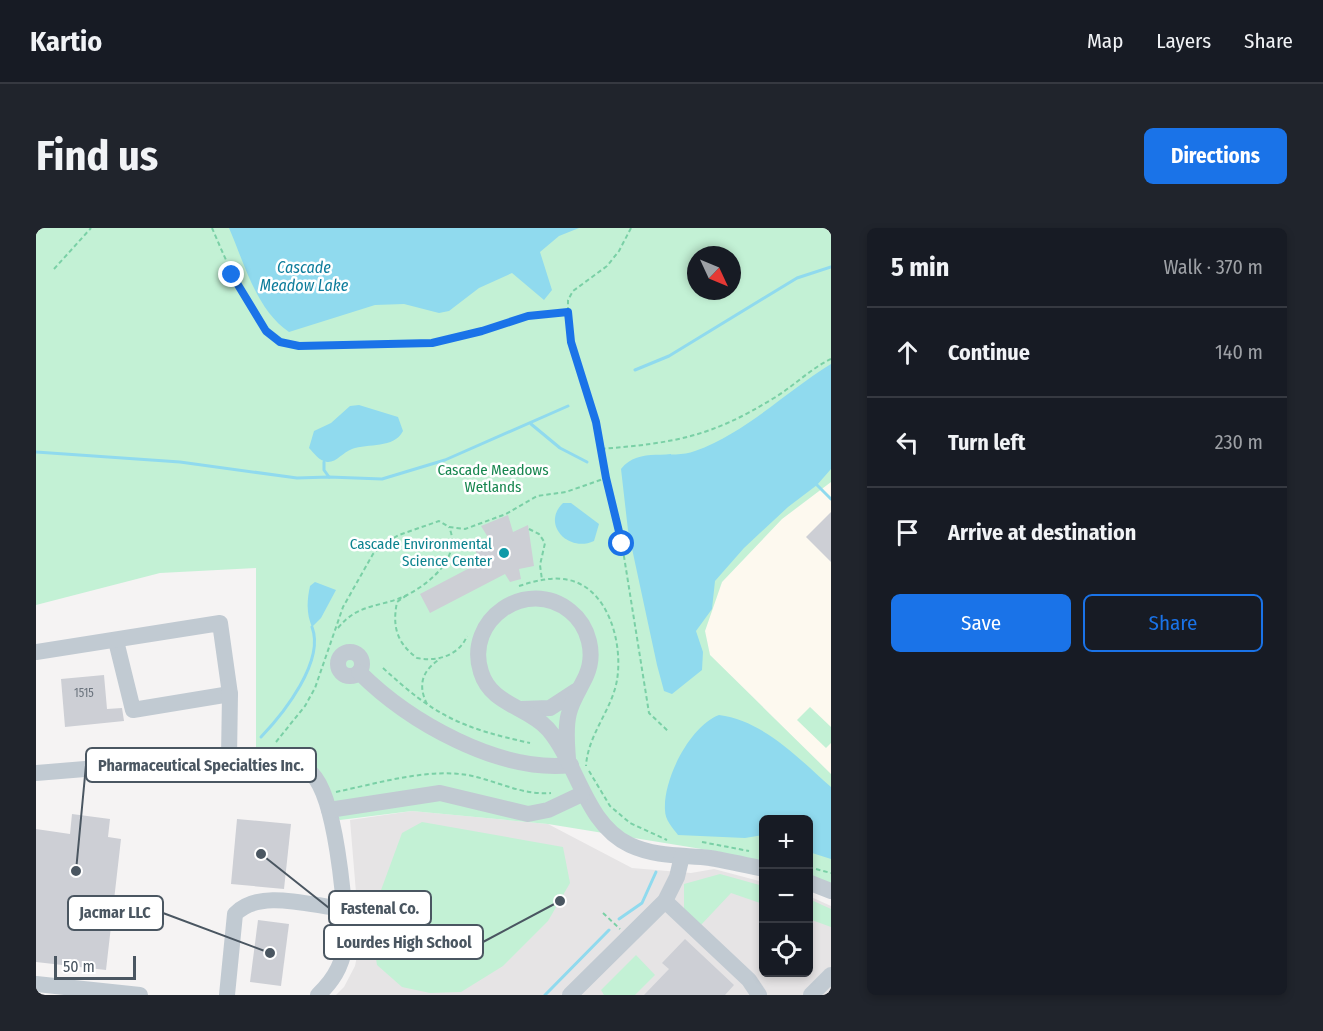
<!DOCTYPE html>
<meta charset="utf-8">
<style>
body{margin:0;font-family:"Fira Sans Condensed",sans-serif;background:#20242c;color:#f1f3f6}
.controls{position:absolute;right:18px;bottom:18px;display:grid;overflow:hidden;border-radius:9px;box-shadow:0 3px 9px #0003}
.controls button{width:54px;height:54px;display:grid;place-items:center;padding:0;border:0;border-bottom:2px solid #363941;background:#171b24;color:#f1f3f6;font:30px sans-serif}
.compass{position:absolute;left:651px;top:18px;width:54px;height:54px;border-radius:50%;background:#171b24;box-shadow:0 3px 9px #0003;rotate:134deg}
.scale{position:absolute;left:18px;bottom:15px;width:82px;box-sizing:border-box;padding-left:6px;border:3px solid #4a5661;border-top:0;font-size:16px;line-height:21px;white-space:nowrap;color:#4a5661;-webkit-text-stroke:4px #fff;paint-order:stroke}
.stop{position:absolute;width:18px;height:18px;margin:-14px;border:4px solid #1a73e8;border-radius:50%;background:#fff}
.stop.end{background:#1a73e8;border-color:#fff;box-shadow:0 2px 6px #0008}
.list{margin:0;padding:0;list-style:none}
h2{display:flex;justify-content:space-between;align-items:center;height:78px;margin:0;padding:0 24px;font-size:26px}
h2 small{font-size:20px;font-weight:400;color:#9ea1a6}
.list li{display:grid;grid-template-columns:39px 1fr auto;gap:18px;align-items:center;box-sizing:border-box;height:90px;padding:0 24px;border-top:2px solid #363941}
.list b{display:block;font-size:22px;white-space:nowrap}
.list em{font-size:20px;font-style:normal;color:#9ea1a6}
.actions{display:flex;gap:12px;padding:18px 24px}
.actions a{flex:1;padding:14px 0;border:2px solid #1a73e8;border-radius:9px;text-align:center;font-size:21px;color:#1a73e8}
.actions .main{background:#1a73e8;color:#fff}
.icon{flex:none;width:33px;height:33px;fill:none;stroke:currentColor;stroke-width:2;stroke-linecap:round;stroke-linejoin:round}
.map{position:relative;flex:none;width:795px;height:767px;overflow:hidden;border-radius:9px}
header{display:flex;align-items:center;gap:36px;box-sizing:border-box;height:84px;padding:0 30px;background:#171b24;border-bottom:2px solid #363941}
header strong{font-size:28px}
nav{display:flex;gap:33px;margin-inline-start:auto;font-size:21px}
.intro{display:flex;align-items:center;justify-content:space-between;box-sizing:border-box;height:144px;padding:0 36px}
h1{margin:0;font-size:42px}
.button{padding:15px 27px;border-radius:9px;background:#1a73e8;color:#fff;font-size:21px;font-weight:700}
main{display:flex;gap:36px;padding:0 36px}
aside{flex:1;background:#171b24;border-radius:9px;box-shadow:0 3px 9px #0003}
.map>svg:first-child{display:block}
</style>
<header>
<strong>Kartio</strong>
<nav><a>Map</a><a>Layers</a><a>Share</a></nav>
</header>
<div class="intro"><h1>Find us</h1><a class="button">Directions</a></div>
<main>
<div class="map">
<svg width="795" height="767" viewBox="0 0 795 767">
<rect width="100%" height="100%" fill="#f5f3f3"/>
<path fill="#fdf9ef" d="M795 254V546L674 427 669 403 686 354 746 291Z"/>
<path fill="#e6e4e5" d="M376 583 512 596 596 640 655 645 678 641 727 654 728 744H772L773 668 795 678V767H300L308 759 319 738 324 713 314 592Z"/>
<g fill="#c3f1d5" fill-rule="evenodd">
<path d="M0 0H795V254L746 291 686 354 669 403 674 427 795 546V658L773 647 772 592H728L727 635 684 624 512 596 376 583 304 592 293 582 277 546 220 527V340L124 345 0 377ZM660 27H696V63H660Z"/>
<path d="M774 479 795 499V515L790 520 761 492Z"/>
<path d="M386 594 527 619 534 655 512 693 467 738 425 764 394 765 366 759 341 737 334 692 366 605Z"/>
<path d="M684 646 727 658V676L695 665 663 699 648 681V656Z"/>
<path d="M773 671 795 681V699L773 691Z"/>
<path d="M600 727 619 747 599 767H568L565 762Z"/>
</g>
<g fill="#90daee">
<path d="M193 0H543L523 8 504 24 516 62 508 72 476 45 443 60 413 83 403 85 368 76 339 77 253 104C220 82 208 34 193 0Z"/>
<path d="M795 136V241L781 257 752 279 708 320 679 353 676 381 660 403 667 424 666 442 636 466 628 463 621 437 592 302 585 241C603 218 635 232 659 223 711 204 748 165 795 136Z"/>
<path d="M323 177 362 189 367 203C358 221 332 215 316 221 307 224 300 235 291 234 283 233 278 225 273 220L278 203 295 195 314 178Z"/>
<path d="M527 275H535L563 296 558 313C532 325 505 296 527 275Z"/>
<path d="M279 354 300 362 285 390 276 399C270 385 271 372 274 358Z"/>
<path d="M683 487C728 493 762 530 795 559V631L773 624 772 592H728L727 607 709 610 642 607C636 599 629 592 629 582 627 551 654 498 683 487Z"/>
</g>
<g fill="none" stroke-linecap="round" stroke-linejoin="round">
<g stroke="#90daee" stroke-width="3">
<path d="M599 142 633 128 761 50 795 39"/>
<path d="M495 196 524 220 551 234"/>
<path d="M0 224 144 234 261 250 293 249 346 251 409 232 532 178"/>
<path d="M288 234V242L293 249"/>
<path d="M781 257 795 271"/>
<path d="M225 509C248 485 289 433 276 399"/>
<path d="M583 691 606 675 620 644"/>
<path d="M509 767 573 702"/>
</g>
</g>
<g fill="#cdcfd5">
<path d="M795 284V334L770 309Z"/>
<path d="M472 287 477 304 492 297 498 338 483 341 485 351 474 354 469 346 394 385 384 366 445 334 436 316 453 311 445 298Z"/>
<path d="M68 447 71 481 86 480 88 493 29 499 25 451Z"/>
<path d="M36 586 74 591 72 609 85 611 70 742 0 734V601L34 606Z"/>
<path d="M201 591 255 596 248 661 195 656Z"/>
<path d="M222 692 253 696 245 758 214 754Z"/>
<path d="M649 711 698 757 689 767H608L633 741 626 735Z"/>
</g>
<g fill="none" stroke-linecap="round" stroke-linejoin="round">
<g stroke="#7ad0a6" stroke-width="2" stroke-dasharray="4.5 3" stroke-linecap="butt">
<path d="M176 0C189 30 209 78 230 103 239 113 251 115 263 118L396 115 446 103 492 88 532 84"/>
<path d="M595 0 583 23 571 38 537 63 532 72V84L535 114 560 194 570 250 586 316 613 485 633 504"/>
<path d="M18 41 55 0"/>
<path d="M565 221C638 215 675 209 738 170 758 158 774 141 795 131"/>
<path d="M493 301 503 306 509 315 504 337 506 352"/>
<path d="M483 358C499 353 516 348 533 352 573 361 587 416 581 452 576 482 552 506 550 538"/>
<path d="M371 367 361 374C356 399 361 415 381 430 400 434 423 428 431 408"/>
<path d="M302 400C323 374 345 380 371 367 396 354 426 328 413 299"/>
<path d="M347 440C399 488 425 500 494 515"/>
<path d="M391 476C381 456 387 442 404 431"/>
<path d="M240 514 269 478 279 460 307 379 337 326 348 315 363 307 403 293 413 299 429 301 470 286 501 268 530 264 570 250"/>
<path d="M553 543 574 578 594 595 631 612"/>
<path d="M300 564C338 556 385 542 424 546 454 549 484 568 515 565"/>
<path d="M666 614 713 623"/>
<path d="M780 641 795 645"/>
<path d="M567 685 584 701"/>
</g>
<g stroke="#c1cad2" stroke-width="16">
<path d="M80 413 97 482 194 466"/>
<path d="M0 424 184 395 194 466 193 529"/>
<circle cx="314" cy="436" r="12"/>
<path d="M323 444C373 494 463 545 535 537"/>
<path d="M485 481 514 480 540 463"/>
<path d="M532 531C531 516 529 500 533 485 536 472 544 461 550 448 560 426 553 398 534 383 491 348 428 392 445 444 455 477 491 478 512 501 542 536 549 596 594 617 620 629 647 627 674 630 692 633 710 637 728 641"/>
<path d="M0 545 220 527C239 527 262 531 276 546 300 570 308 671 310 707 309 732 300 750 282 767"/>
<path d="M293 582 404 565 492 586 512 582 546 566"/>
<path d="M772 654 795 663"/>
<path d="M629 673 713 752 723 767"/>
<path d="M0 756 104 767"/>
<path d="M191 767 199 686C224 660 275 678 309 681"/>
<path d="M534 767 629 673 641 649 646 628"/>
<path d="M775 767 795 747"/>
</g>
</g>
<g fill="none" stroke-linecap="round" stroke-linejoin="round">
<path stroke="#1a73e8" stroke-width="8" d="M196 47 230 103 244 114 263 118 396 115 446 103 492 88 532 84 535 114 560 194 570 250 586 316"/>
</g>
<circle fill="#0f9aa8" stroke="#fff" stroke-width="2" cx="468" cy="325" r="6"/>
<g text-anchor="middle" stroke-width="5" stroke-linejoin="round" paint-order="stroke">
<g font-size="12" fill="#6b747e">
<text x="48" y="469">1515</text>
</g>
<g font-size="15" fill="#17864f" stroke="#fff">
<text x="457" y="247">Cascade Meadows<tspan x="457" dy="17">Wetlands</tspan></text>
</g>
<g font-size="15" fill="#0d838f" stroke="#fff" text-anchor="end">
<text x="456" y="321">Cascade Environmental<tspan x="456" dy="17">Science Center</tspan></text>
</g>
<g font-size="16" font-style="italic" fill="#0c7c9b" stroke="#fff">
<text x="268" y="45">Cascade<tspan x="268" dy="18">Meadow Lake</tspan></text>
</g>
</g>
<path fill="none" stroke="#4a5661" stroke-width="2" d="M40 643L50 537M225 626L293 680M234 725L127 685M524 673L447 714"/>
<g fill="#4a5661" stroke="#fff" stroke-width="2">
<circle cx="40" cy="643" r="6"/>
<circle cx="225" cy="626" r="6"/>
<circle cx="234" cy="725" r="6"/>
<circle cx="524" cy="673" r="6"/>
</g>
<g fill="#fff" stroke="#4a5661" stroke-width="2">
<rect x="50" y="520" width="230" height="34" rx="6"/>
<rect x="293" y="663" width="102" height="34" rx="6"/>
<rect x="32" y="668" width="95" height="34" rx="6"/>
<rect x="288" y="697" width="159" height="34" rx="6"/>
</g>
<g font-size="16" text-anchor="middle" font-weight="bold" fill="#4a5661">
<text x="165" y="543">Pharmaceutical Specialties Inc.</text>
<text x="344" y="686">Fastenal Co.</text>
<text x="79" y="690">Jacmar LLC</text>
<text x="368" y="720">Lourdes High School</text>
</g>
</svg>
<div class="controls">
<button>+</button>
<button>−</button>
<button><svg class="icon" aria-label="locate" viewBox="0 0 24 24"><circle cx="12" cy="12" r="6"/><path d="M12 2v4M12 18v4M2 12h4M18 12h4"/></svg></button>
</div>
<svg class="compass" viewBox="-18 -18 36 36"><path d="M0-13l5 13h-10z" fill="#e53935"/><path d="M0 13l5-13h-10z" fill="#9ea1a6"/></svg>
<div class="scale">50 m</div>
<div class="stop" style="left:586px;top:316px"></div>
<div class="stop end" style="left:196px;top:47px"></div>
</div>
<aside>
<h2>5 min<small>Walk · 370 m</small></h2>
<ul class="list">
<li><svg class="icon" aria-label="ahead" viewBox="0 0 24 24"><path d="M12 20V5M6 11l6-6 6 6"/></svg><div><b>Continue</b></div><em>140 m</em></li>
<li><svg class="icon" aria-label="left" viewBox="0 0 24 24"><path d="M17 20v-9H6M10 6l-5 5 5 5"/></svg><div><b>Turn left</b></div><em>230 m</em></li>
<li><svg class="icon" aria-label="arrive" viewBox="0 0 24 24"><path d="M6 21V4h12l-3 4 3 4H6"/></svg><div><b>Arrive at destination</b></div></li>
</ul>
<div class="actions"><a class="main">Save</a><a>Share</a></div>
</aside>
</main>
